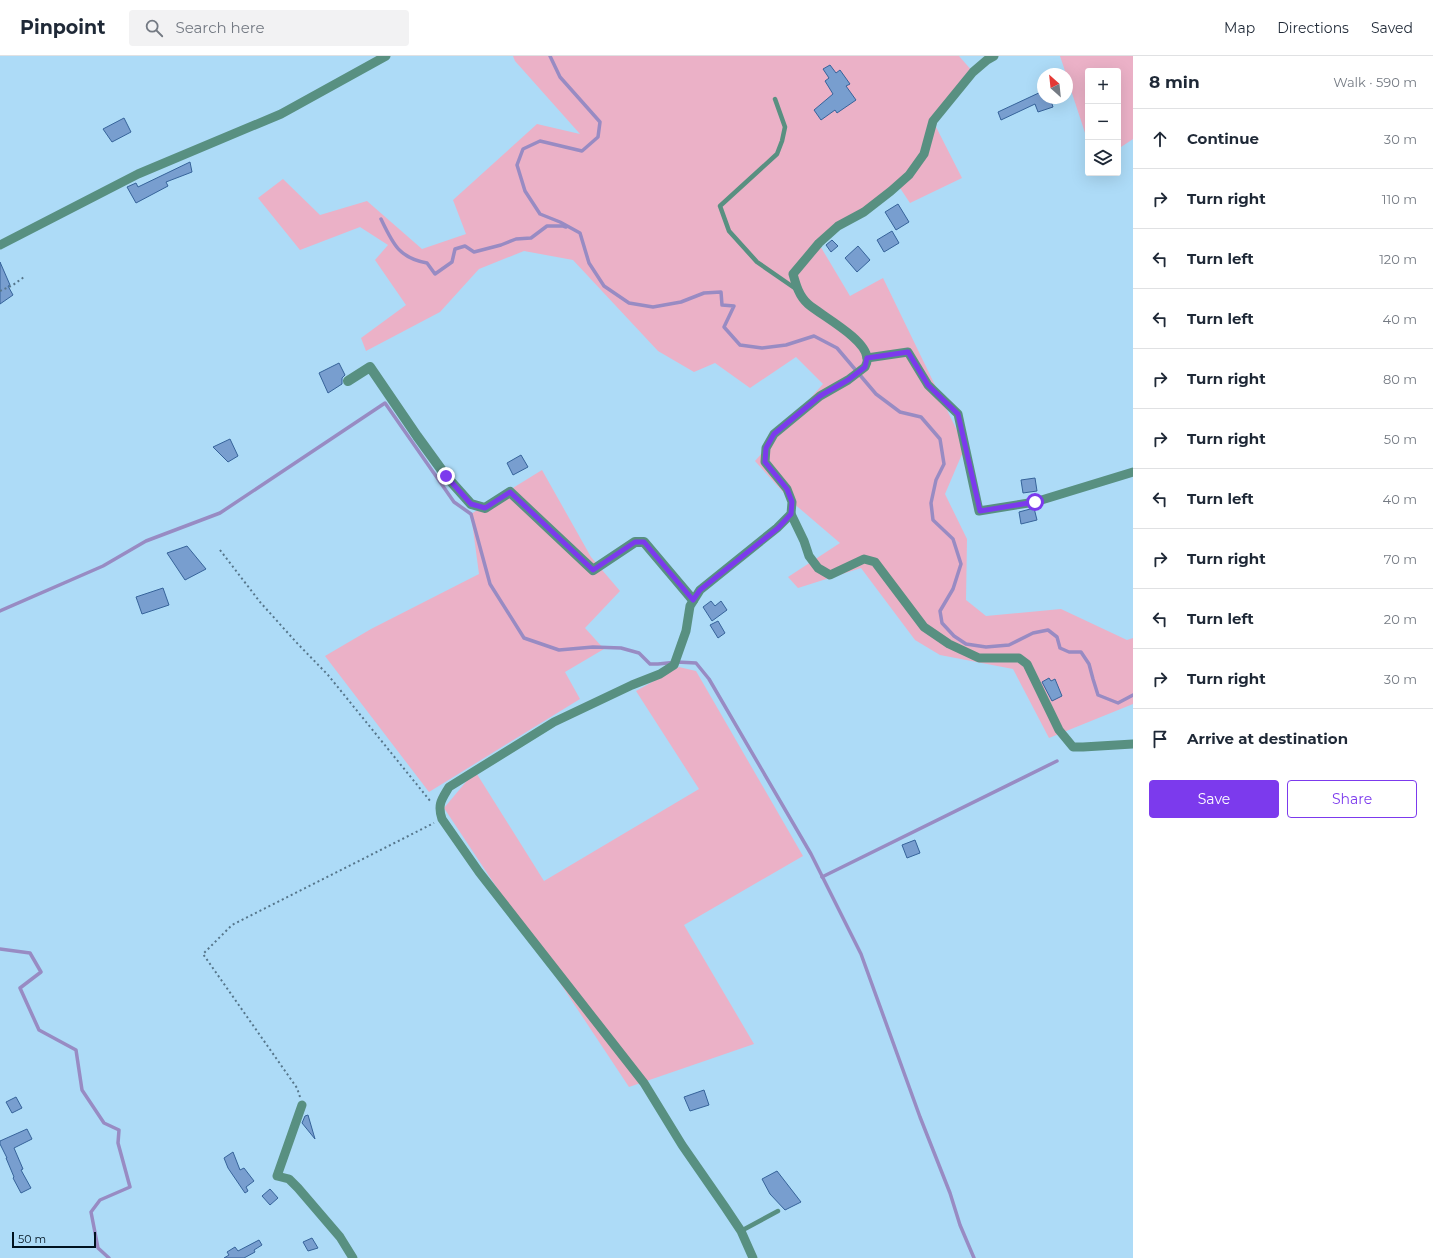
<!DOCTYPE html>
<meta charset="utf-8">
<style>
body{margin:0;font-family:Montserrat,sans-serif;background:#f2f2f3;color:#1f2937}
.controls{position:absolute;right:12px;top:12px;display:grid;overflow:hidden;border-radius:4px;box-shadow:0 4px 16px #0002}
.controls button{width:36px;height:36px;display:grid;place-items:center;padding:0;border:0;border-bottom:1px solid #e0e1e3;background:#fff;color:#1f2937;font:20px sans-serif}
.compass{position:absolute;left:1037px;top:12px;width:36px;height:36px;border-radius:50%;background:#fff;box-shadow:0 4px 16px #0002;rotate:333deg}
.scale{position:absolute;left:12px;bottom:10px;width:84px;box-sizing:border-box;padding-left:4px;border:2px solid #00121f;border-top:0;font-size:11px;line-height:14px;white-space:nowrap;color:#00121f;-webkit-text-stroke:3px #addbf7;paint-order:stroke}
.stop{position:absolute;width:12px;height:12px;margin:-9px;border:3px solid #7c3aed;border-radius:50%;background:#fff}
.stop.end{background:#7c3aed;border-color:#fff;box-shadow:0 1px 4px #0008}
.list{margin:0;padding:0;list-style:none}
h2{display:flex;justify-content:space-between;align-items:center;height:52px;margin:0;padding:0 16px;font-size:17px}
h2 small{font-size:13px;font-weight:400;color:#747a83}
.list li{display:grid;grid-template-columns:26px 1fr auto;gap:12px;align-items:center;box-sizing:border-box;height:60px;padding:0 16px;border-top:1px solid #e0e1e3}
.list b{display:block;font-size:15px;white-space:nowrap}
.list em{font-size:13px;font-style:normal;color:#747a83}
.actions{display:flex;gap:8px;padding:12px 16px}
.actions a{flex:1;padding:9px 0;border:1px solid #7c3aed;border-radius:4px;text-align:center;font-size:14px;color:#7c3aed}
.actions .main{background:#7c3aed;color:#fff}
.icon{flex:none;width:22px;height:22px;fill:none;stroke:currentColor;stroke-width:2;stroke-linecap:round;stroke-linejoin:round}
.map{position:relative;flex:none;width:1133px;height:1202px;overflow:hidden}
header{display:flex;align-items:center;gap:24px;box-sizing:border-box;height:56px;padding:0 20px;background:#fff;border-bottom:1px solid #e0e1e3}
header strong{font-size:19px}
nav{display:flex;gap:22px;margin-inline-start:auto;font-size:14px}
.search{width:280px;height:36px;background:#f2f2f3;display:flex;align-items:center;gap:10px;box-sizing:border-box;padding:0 14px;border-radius:4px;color:#747a83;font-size:15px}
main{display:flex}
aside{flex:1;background:#fff}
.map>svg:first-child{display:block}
</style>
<header>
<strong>Pinpoint</strong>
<div class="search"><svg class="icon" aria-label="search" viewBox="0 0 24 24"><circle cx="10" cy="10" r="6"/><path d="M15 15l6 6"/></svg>Search here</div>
<nav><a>Map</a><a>Directions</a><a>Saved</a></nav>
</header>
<main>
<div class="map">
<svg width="1133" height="1202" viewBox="0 0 1133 1202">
<rect width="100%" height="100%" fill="#addbf7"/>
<g fill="#ebb1c7">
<path d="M513 0H959L973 16 933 65 962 122 910 147 898 129 819 188 850 240 883 222 965 391 945 438 967 483 966 544 986 560 1061 553 1127 584 1133 582V648L1049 682 1013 613 940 599 915 584 861 512 798 532 788 521 840 487 792 446 755 405 823 328 796 301 750 332 715 307 694 316 658 295 573 204 524 195 479 213 440 256 366 295 361 282 406 249 375 204 388 189 360 171 300 194 258 142 283 123 320 159 367 145 422 193 466 178 453 144 537 68 580 78 515 5Z"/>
<path d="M1060 0H1133V83L1118 93V15H1088V86L1067 22V18H1066Z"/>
<path d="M542 414 591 501 620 535 585 572 604 593 565 616 580 643 429 736 325 600 371 573 479 518 471 458Z"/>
<path d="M679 611 696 615 803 800 684 869 754 988 629 1031 444 752 475 715 544 825 699 733 636 635Z"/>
</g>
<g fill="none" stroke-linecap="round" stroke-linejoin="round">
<g stroke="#988bc3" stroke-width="3.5">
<path d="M550 0 560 21 600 66 598 81 582 95 540 85 523 93 517 109 525 135 540 158 560 166 580 177 589 207 604 230 629 247 653 251 681 246 704 237 721 236 722 249 734 250 724 271 740 289 762 292 786 289 814 280 837 292 876 338 900 356 921 361 940 383 944 408 936 424 931 447 933 464 953 483 961 508 953 533 940 555 942 567 954 580 966 588 986 591 1009 589 1033 577 1048 574 1057 581 1060 592 1069 596H1081L1089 608 1093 623 1098 639 1118 647 1133 639"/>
<path d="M381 163C393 188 399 202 427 207L435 218 452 206 455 193 465 190 474 196 501 189 516 183 531 182 547 170H563L566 171"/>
<path d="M0 555 103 510 146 485 220 457 385 347 454 446 471 458 490 528 524 582 559 594 593 591 621 592 639 597 650 608H658L677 606 696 607 709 623 811 798 861 898 920 1061 950 1137 960 1169 974 1202"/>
<path d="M822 821 1057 705"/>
<path d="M0 893 30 897 41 916 20 932 39 974 76 994 82 1034 104 1067 119 1074 118 1087 130 1131 100 1144 91 1156 98 1192 109 1202"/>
</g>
</g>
<g fill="#789ecf" stroke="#36639a">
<path d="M830 9 836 17 840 14 850 28 846 30 856 44 837 57 835 54 821 64 814 54 833 38 825 25 829 22 823 13Z"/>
<path d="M1043 35V42H1050L1053 51 1038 56 1035 48 1001 64 998 56Z"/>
<path d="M124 62 131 76 112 86 103 73Z"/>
<path d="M190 106 192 116 166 126 168 130 136 147 127 131 136 127 138 131Z"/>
<path d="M898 148 909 166 896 174 885 156Z"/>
<path d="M892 175 899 187 884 196 877 184Z"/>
<path d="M832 184 838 190 831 196 826 189Z"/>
<path d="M858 190 870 204 857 216 845 202Z"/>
<path d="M0 206 10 229 8 230 13 239 0 248Z"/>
<path d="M339 307 345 319 342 322V328L328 337 319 317Z"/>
<path d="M230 383 238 400 228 406 213 391Z"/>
<path d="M521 399 528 411 513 419 507 407Z"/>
<path d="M1035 422 1037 435 1023 437 1021 424Z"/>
<path d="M1034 452 1037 464 1021 468 1019 456Z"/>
<path d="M187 490 206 513 185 524 167 497Z"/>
<path d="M163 532 169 549 142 558 136 541Z"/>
<path d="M711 545 715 550 721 545 727 554 712 565 703 551Z"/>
<path d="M718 565 725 577 718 582 710 569Z"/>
<path d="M1049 622 1051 625 1055 623 1062 640 1052 645 1042 626Z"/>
<path d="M915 784 920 797 907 802 902 789Z"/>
<path d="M704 1034 709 1049 690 1055 684 1041Z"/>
<path d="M16 1041 22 1052 12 1057 6 1046Z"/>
<path d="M308 1059 315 1083 302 1067 305 1060Z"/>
<path d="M27 1073 32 1083 14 1092 23 1113 21 1114 31 1132 21 1137 13 1122 14 1121 6 1102H7L0 1088V1085Z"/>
<path d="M233 1096 240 1114 244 1112 254 1125 246 1131 248 1135 245 1137 228 1112 224 1102Z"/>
<path d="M777 1115 801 1146 785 1154 770 1138 762 1123Z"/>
<path d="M270 1133 278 1142 270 1149 262 1140Z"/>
<path d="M312 1182 318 1192 308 1195 303 1186Z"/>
<path d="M259 1184 262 1189 254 1194 255 1196 244 1202H224L229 1199 227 1196 235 1191 238 1195Z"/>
</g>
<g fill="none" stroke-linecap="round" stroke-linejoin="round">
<g stroke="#56768b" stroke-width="2" stroke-dasharray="2 3" stroke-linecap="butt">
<path d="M0 235 13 229 24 221"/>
<path d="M220 494 260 546 296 586 328 619 431 746"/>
<path d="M300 1041 297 1032 203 898 232 869 434 767"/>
</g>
<g stroke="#589081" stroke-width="4.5">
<path d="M775 43 785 71 782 85 777 98 720 150 729 175 757 206 796 233"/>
<path d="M741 1175 778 1155"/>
</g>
<g stroke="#589081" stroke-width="9">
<path d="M0 189 138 118 281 58 386 0"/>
<path d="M867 302 908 296 928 329 958 358 979 455 1035 446 1133 416"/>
<path d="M791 458 804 485 809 500 818 512 830 519 864 503 875 506 924 571 949 588 979 602H1019L1027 608 1059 674 1073 691H1083L1133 688"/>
<path d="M302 1049 277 1120 289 1123 298 1132 340 1181 353 1202"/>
<path d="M753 1202 741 1175 725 1151 682 1089 644 1027 479 816 442 763C437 748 442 743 449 731L554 666 632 629 660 618 674 609 686 575 690 550 700 534 777 472 791 458 792 446 787 433 765 406 766 392 774 378 820 340 848 324 865 311C866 309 868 305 867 302 866 283 822 260 808 248 799 240 796 229 793 218L819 187 838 170 864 156 891 135 909 119 924 98 933 65 973 16 987 4 994 0"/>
</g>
<path stroke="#589081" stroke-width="10" d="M348 325 370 311 417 380 446 420 471 448 485 452 510 436 593 514 635 486H644L693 544"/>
</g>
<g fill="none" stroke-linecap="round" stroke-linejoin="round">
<path stroke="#7c3aed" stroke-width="5" d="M446 420 471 448 485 452 510 436 593 514 635 486H644L693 544 700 534 778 472 791 458 792 446 787 433 765 406 766 392 774 378 820 340 848 324 865 311 867 302 908 296 928 329 958 358 980 455 1035 446"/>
</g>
</svg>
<div class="controls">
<button>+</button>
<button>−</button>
<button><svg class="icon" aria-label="layers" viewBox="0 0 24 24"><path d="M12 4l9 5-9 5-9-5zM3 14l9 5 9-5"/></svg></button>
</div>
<svg class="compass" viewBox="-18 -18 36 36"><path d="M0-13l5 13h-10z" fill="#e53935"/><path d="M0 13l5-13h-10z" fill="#747a83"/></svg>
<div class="scale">50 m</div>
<div class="stop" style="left:1035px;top:446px"></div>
<div class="stop end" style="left:446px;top:420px"></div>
</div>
<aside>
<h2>8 min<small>Walk · 590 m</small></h2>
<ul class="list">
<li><svg class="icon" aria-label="ahead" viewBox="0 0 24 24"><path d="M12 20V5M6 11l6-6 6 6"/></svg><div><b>Continue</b></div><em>30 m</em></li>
<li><svg class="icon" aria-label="right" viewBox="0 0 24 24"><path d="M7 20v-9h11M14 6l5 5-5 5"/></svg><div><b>Turn right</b></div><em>110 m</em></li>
<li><svg class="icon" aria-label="left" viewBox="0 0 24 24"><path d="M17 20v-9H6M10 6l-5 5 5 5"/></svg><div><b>Turn left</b></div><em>120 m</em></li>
<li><svg class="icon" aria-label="left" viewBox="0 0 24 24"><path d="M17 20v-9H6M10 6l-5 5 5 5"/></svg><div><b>Turn left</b></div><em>40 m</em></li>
<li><svg class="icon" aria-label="right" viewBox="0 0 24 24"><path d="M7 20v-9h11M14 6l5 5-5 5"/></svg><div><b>Turn right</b></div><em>80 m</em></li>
<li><svg class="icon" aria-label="right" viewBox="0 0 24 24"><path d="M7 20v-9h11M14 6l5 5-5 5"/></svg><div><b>Turn right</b></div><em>50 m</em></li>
<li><svg class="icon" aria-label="left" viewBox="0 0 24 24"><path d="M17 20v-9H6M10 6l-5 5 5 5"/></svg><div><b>Turn left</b></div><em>40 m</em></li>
<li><svg class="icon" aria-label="right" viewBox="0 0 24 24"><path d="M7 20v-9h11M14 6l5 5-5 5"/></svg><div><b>Turn right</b></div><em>70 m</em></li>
<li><svg class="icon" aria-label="left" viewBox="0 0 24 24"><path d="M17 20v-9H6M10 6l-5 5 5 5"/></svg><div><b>Turn left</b></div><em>20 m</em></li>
<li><svg class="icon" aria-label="right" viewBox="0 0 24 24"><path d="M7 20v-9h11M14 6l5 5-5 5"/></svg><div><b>Turn right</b></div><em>30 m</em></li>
<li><svg class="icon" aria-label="arrive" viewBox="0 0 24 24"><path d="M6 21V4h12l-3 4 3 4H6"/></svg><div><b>Arrive at destination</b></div></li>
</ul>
<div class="actions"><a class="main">Save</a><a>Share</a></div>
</aside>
</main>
